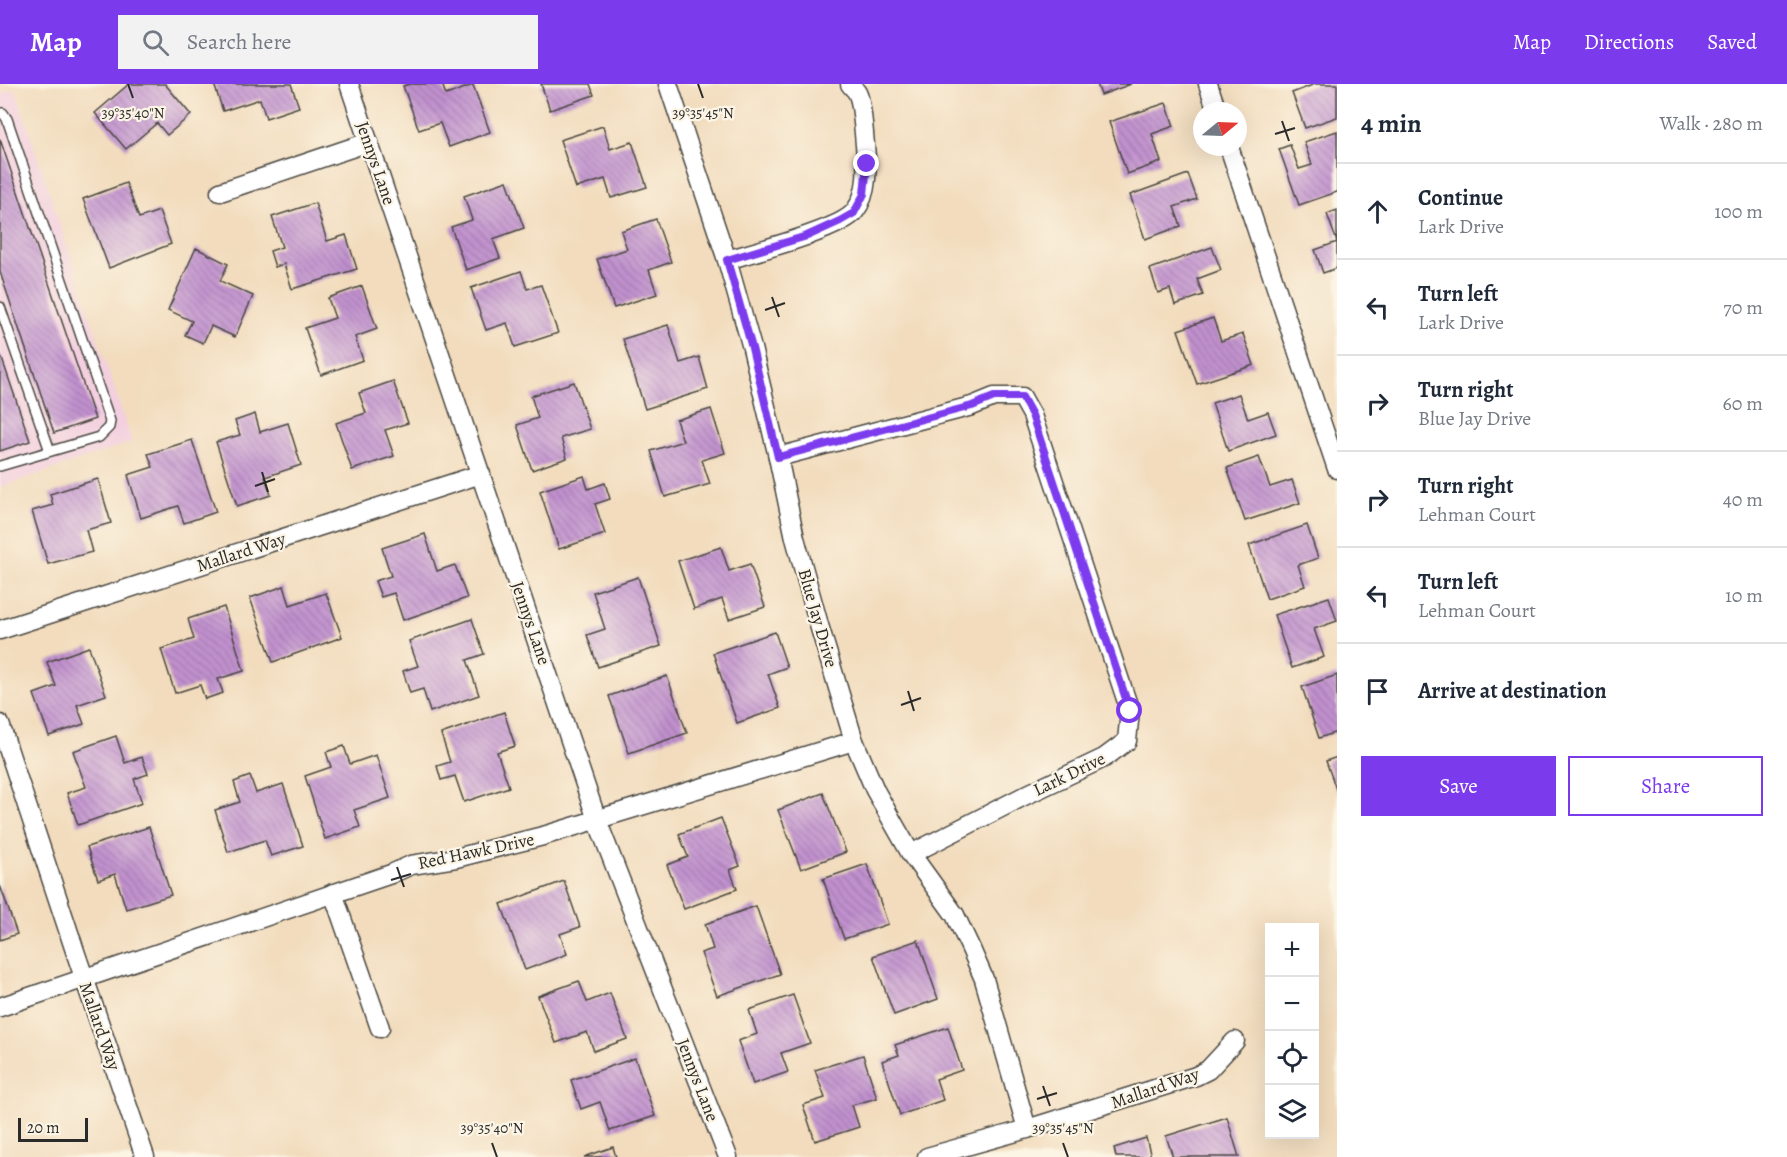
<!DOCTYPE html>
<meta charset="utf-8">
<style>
body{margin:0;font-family:Alegreya,serif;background:#f2f2f3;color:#1f2937}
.controls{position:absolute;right:18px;bottom:18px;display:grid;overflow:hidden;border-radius:0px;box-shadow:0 6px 24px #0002}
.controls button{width:54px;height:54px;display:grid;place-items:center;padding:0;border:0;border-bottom:2px solid #e0e1e3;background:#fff;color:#1f2937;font:30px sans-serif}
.compass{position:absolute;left:1193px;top:18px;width:54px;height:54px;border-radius:50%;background:#fff;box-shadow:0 6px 24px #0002;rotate:71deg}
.scale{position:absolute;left:18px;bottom:15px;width:70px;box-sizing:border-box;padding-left:6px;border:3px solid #2b2b2b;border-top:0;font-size:16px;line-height:21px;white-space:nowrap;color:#2b2b2b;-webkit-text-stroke:4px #fcf5e5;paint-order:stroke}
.stop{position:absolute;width:18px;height:18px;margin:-14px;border:4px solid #7c3aed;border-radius:50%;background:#fff}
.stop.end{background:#7c3aed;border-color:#fff;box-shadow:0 2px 6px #0008}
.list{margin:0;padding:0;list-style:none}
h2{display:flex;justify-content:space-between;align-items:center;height:78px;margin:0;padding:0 24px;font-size:26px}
h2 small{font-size:20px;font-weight:400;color:#747a83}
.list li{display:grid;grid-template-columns:39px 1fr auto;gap:18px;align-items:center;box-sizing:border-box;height:96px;padding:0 24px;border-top:2px solid #e0e1e3}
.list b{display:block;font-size:22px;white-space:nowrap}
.list p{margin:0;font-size:20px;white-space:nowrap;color:#747a83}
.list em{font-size:20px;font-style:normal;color:#747a83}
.actions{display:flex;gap:12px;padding:18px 24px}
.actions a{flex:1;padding:14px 0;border:2px solid #7c3aed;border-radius:0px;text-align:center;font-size:21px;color:#7c3aed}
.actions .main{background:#7c3aed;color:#fff}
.icon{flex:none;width:33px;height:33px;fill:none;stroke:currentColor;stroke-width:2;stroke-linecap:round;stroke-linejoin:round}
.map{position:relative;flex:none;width:1337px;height:1073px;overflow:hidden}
header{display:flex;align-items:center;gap:36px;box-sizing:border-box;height:84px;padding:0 30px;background:#7c3aed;color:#fff}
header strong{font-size:28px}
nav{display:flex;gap:33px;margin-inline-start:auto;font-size:21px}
.search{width:420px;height:54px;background:#f2f2f3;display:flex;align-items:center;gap:15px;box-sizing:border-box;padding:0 21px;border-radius:0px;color:#747a83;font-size:22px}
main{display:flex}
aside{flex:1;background:#fff}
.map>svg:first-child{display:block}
</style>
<header>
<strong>Map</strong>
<div class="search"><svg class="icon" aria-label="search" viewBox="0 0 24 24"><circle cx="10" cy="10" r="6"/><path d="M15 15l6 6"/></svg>Search here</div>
<nav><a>Map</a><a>Directions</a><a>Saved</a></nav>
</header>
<main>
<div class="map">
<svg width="1337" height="1073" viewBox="0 0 1337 1073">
<defs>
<pattern id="building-back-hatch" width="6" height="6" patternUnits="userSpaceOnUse" patternTransform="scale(1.5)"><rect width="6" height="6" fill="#c191cf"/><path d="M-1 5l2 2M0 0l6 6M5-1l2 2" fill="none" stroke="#9d77a8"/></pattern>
</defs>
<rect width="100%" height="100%" fill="#fcf5e5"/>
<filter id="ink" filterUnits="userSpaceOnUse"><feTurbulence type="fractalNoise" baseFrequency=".0167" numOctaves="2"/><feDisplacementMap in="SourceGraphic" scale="12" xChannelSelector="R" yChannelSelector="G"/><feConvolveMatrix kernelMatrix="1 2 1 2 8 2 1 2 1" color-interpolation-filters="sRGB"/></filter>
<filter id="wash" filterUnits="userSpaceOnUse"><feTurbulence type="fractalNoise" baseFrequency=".008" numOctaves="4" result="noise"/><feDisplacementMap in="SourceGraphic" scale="24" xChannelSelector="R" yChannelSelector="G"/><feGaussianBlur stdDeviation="1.35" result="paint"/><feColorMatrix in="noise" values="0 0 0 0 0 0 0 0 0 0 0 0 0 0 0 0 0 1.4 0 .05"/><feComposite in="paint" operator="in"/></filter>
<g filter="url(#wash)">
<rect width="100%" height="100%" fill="#f2dcbd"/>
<path fill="#f3cfdf" d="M15 5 132 358 0 403V10Z"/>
<g id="blocks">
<g fill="url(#building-back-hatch)">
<path d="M129 0H165L191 31 167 51 157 39 126 65 95 29Z"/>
<path d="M214 0H291L299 23 266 34 260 15 223 27Z"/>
<path d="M410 0H442L446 11 473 1 490 48 449 63 440 39 419 46 403 2Z"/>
<path d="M541 0H590L594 11 550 26Z"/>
<path d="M1097 0H1131L1101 11Z"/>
<path d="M1315 0H1337V33L1305 44 1292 9Z"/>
<path d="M1166 19 1174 42 1152 50 1161 78 1127 90 1109 38Z"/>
<path d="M603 42 610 65 632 58 647 103 611 114 605 95 576 104 560 56Z"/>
<path d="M1337 47V108L1299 121 1279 65 1290 61 1299 85 1312 81 1304 58Z"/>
<path d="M0 55 95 335 54 349 0 188Z"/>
<path d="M1188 90 1197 115 1174 123 1181 142 1145 155 1130 111Z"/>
<path d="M507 97 524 144 493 155 500 174 466 186 451 143 472 136 464 112Z"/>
<path d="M126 99 139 134 159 127 171 160 109 184 83 115Z"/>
<path d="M315 119 327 157 346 151 357 185 292 205 284 180 275 183 270 167 282 163 272 133Z"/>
<path d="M1337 126V158L1327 130Z"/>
<path d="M656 135 671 178 649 186 657 210 614 224 597 175 627 165 621 147Z"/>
<path d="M1337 158V184L1323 189 1315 166Z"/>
<path d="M1212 163 1221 186 1197 195 1203 211 1175 221 1170 205 1158 209 1150 185Z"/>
<path d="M196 164 228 180 220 197 253 212 235 253 211 242 203 259 185 251 192 237 168 226Z"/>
<path d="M521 187 527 205 541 201 558 249 515 263 507 239 486 246 471 204Z"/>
<path d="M362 202 377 245 355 253 363 276 321 291 305 244 335 234 328 214Z"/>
<path d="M1213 234 1221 257 1243 250 1254 281 1197 300 1178 246Z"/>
<path d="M668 241 680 279 699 273 708 305 645 325 623 255Z"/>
<path d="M0 269 30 357 0 367Z"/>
<path d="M393 297 408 339 385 346 394 372 352 386 336 339 366 329 359 309Z"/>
<path d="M574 298 590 345 561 354 567 374 532 386 517 341 538 334 531 312Z"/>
<path d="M1239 310 1248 335 1268 328 1276 350 1228 367 1212 319Z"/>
<path d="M711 325 725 369 702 376 710 400 665 413 651 367 683 357 676 336Z"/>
<path d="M255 330 260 348 288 339 301 381 265 393 271 411 237 422 216 358 240 351 235 337Z"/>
<path d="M192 356 216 428 184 439 178 422 141 434 128 391 153 383 148 370Z"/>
<path d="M1259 373 1270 403 1292 396 1300 419 1245 437 1227 384Z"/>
<path d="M584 392 588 405 605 399 610 415 595 420 605 450 559 465 540 407Z"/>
<path d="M98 395 111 439 86 446 92 468 48 480 32 427 53 421 50 410Z"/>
<path d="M1307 441 1318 474 1298 481 1305 502 1267 515 1249 461Z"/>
<path d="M425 450 437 487 455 481 467 514 403 536 394 509 381 513 375 497 391 492 382 464Z"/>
<path d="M721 463 729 487 750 480 765 523 729 535 722 515 694 525 678 477Z"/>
<path d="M638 493 661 562 598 583 587 551 605 545 593 508Z"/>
<path d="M284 502 290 521 326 509 342 553 273 578 250 514Z"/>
<path d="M1329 513 1337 537 1314 545 1324 573 1292 584 1274 531Z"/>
<path d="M224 523 244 587 218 595 223 609 205 615 200 601 175 609 161 565 194 555 188 535Z"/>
<path d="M472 535 484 570 467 576 479 611 430 628 423 605 410 609 403 587 418 582 409 557Z"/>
<path d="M775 548 787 583 768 590 780 624 737 639 713 569Z"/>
<path d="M89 563 106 611 77 621 84 640 49 652 34 610 56 602 47 578Z"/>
<path d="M1337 591V648L1319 654 1302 603Z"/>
<path d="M667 592 687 649 629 669 609 612Z"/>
<path d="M504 628 515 662 497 668 509 703 464 718 455 692 441 696 437 682 450 678 441 650Z"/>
<path d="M116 652 125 679 142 673 148 690 134 695 142 719 78 741 67 709 86 703 73 667Z"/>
<path d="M344 662 350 680 376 671 390 714 354 726 360 743 325 755 305 692 331 683 326 668Z"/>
<path d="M1337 673V708L1326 677Z"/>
<path d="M250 692 256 709 283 700 303 762 271 772 265 756 228 768 215 726 240 718 234 698Z"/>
<path d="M823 709 846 768 801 785 778 726Z"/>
<path d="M721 734 740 782 730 786 737 805 684 825 667 781 688 773 679 750Z"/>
<path d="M149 743 171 811 126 825 115 790 98 796 87 763Z"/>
<path d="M867 780 888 840 844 855 823 795Z"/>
<path d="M564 797 580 843 560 850 567 870 525 886 501 820Z"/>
<path d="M0 801 17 850 0 856Z"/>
<path d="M756 822 780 890 717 912 701 869 713 865 705 840Z"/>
<path d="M918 856 938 915 894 931 873 872Z"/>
<path d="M579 897 587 918 610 909 627 955 594 967 587 948 556 959 538 912Z"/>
<path d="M793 911 810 959 781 969 788 988 753 1000 738 957 757 950 749 926Z"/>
<path d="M948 943 962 986 936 995 943 1016 900 1031 882 977 899 971 895 961Z"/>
<path d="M863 971 877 1014 852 1021 859 1043 815 1057 803 1021 825 1014 815 986Z"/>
<path d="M635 974 655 1032 610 1047 600 1018 581 1025 571 996Z"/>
<path d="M1227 1033 1239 1073H1173L1166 1052Z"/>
<path d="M1146 1054 1151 1073H1116L1114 1064Z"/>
<path d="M613 1063 616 1073H584Z"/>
</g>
</g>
</g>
<g filter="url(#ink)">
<use href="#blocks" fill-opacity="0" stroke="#494641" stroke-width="1.5"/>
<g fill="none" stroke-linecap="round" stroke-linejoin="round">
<g stroke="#494641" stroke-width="12">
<g id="service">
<path d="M0 29H3L7 35 110 337 109 343 99 353 0 382"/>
<path d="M0 223 50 367"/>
</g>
</g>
<g stroke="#494641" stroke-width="21">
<g id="minor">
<path d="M349 0 597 736 728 1073"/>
<path d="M668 0 727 176 752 264 778 373 795 454 819 541 854 657 875 706 895 742 911 770 955 831 971 865 984 895 1027 1045"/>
<path d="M1208 0 1217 27"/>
<path d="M1229 63 1337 385"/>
<path d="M220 108 369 58"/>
<path d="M727 176C753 168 841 146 855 127 869 109 867 82 865 61 864 50 862 19 858 11 857 7 852 3 850 0"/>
<path d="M778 373 972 322 994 313H1022L1032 331 1130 627 1127 657 1104 674 1026 711 911 770"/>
<path d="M0 546 481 390"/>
<path d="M0 640 76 870 145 1073"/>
<path d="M333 809 380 944"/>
<path d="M0 923 391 790 411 781 456 774 543 752 854 657"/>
<path d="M927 1073 1027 1045 1196 992 1208 986 1235 957"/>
</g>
</g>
<use href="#service" stroke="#fff" stroke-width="9"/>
<use href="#minor" stroke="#fff" stroke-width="18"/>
</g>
</g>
<g fill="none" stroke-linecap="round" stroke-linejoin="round" filter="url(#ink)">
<path stroke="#7c3aed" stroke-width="8" d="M867 80 864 110 854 129 840 137 807 152 727 176 752 264 778 373 972 322 994 313H1022L1032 331 1130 627"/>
</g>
<path fill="none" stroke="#2b2b2b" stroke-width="2" d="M128 0 133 14M698 0 703 14M1282 37 1289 57M1275 50 1295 44M772 213 779 233M765 226 785 219M262 388 268 408M255 402 275 395M908 607 914 627M901 621 921 614M397 783 404 803M391 796 411 790M1043 1002 1050 1022M1037 1015 1057 1009M492 1059 497 1073M1063 1059 1068 1073"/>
<g text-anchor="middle" stroke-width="4.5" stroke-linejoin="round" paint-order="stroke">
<g font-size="18" fill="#2b2b2b" stroke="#fcf5e5">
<text transform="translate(376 79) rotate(71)" y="6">Jennys Lane</text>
<text transform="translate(241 468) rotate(-18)" y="6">Mallard Way</text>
<text transform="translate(818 534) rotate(74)" y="6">Blue Jay Drive</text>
<text transform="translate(531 539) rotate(71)" y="6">Jennys Lane</text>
<text transform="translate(1069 690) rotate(-26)" y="6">Lark Drive</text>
<text transform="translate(476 767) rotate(-12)" y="6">Red Hawk Drive</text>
<text transform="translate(100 942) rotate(71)" y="6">Mallard Way</text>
<text transform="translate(698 996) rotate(69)" y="6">Jennys Lane</text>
<text transform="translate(1155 1004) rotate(-19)" y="6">Mallard Way</text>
</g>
</g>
<g font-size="15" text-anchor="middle" fill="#2b2b2b" stroke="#fcf5e5" stroke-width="4.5" stroke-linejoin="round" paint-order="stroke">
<text x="133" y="34">39°35'40"N</text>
<text x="703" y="34">39°35'45"N</text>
<text x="492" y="1049">39°35'40"N</text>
<text x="1063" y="1049">39°35'45"N</text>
</g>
</svg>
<div class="controls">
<button>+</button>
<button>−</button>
<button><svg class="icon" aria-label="locate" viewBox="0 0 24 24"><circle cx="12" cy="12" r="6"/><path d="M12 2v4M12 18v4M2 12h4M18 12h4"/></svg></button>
<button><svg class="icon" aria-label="layers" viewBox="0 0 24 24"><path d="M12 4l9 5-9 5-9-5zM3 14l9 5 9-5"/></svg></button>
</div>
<svg class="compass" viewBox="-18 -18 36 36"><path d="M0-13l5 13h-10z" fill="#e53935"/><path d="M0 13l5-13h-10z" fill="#747a83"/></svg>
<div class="scale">20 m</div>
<div class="stop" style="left:1130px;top:627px"></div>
<div class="stop end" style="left:867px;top:80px"></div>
</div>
<aside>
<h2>4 min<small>Walk · 280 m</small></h2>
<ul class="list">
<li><svg class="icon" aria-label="ahead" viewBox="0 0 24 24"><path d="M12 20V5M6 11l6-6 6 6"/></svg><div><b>Continue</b><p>Lark Drive</p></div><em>100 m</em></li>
<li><svg class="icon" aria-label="left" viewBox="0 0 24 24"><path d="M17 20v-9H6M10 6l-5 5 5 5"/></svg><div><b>Turn left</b><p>Lark Drive</p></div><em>70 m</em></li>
<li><svg class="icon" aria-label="right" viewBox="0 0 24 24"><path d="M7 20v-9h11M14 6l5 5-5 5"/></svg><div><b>Turn right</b><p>Blue Jay Drive</p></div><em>60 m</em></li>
<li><svg class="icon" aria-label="right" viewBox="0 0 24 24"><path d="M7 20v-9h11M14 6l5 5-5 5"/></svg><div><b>Turn right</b><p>Lehman Court</p></div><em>40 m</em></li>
<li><svg class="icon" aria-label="left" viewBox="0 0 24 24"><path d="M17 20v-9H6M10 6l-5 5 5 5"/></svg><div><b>Turn left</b><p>Lehman Court</p></div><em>10 m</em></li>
<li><svg class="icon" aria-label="arrive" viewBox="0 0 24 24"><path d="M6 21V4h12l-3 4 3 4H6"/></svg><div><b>Arrive at destination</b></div></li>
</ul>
<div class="actions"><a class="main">Save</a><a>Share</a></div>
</aside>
</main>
